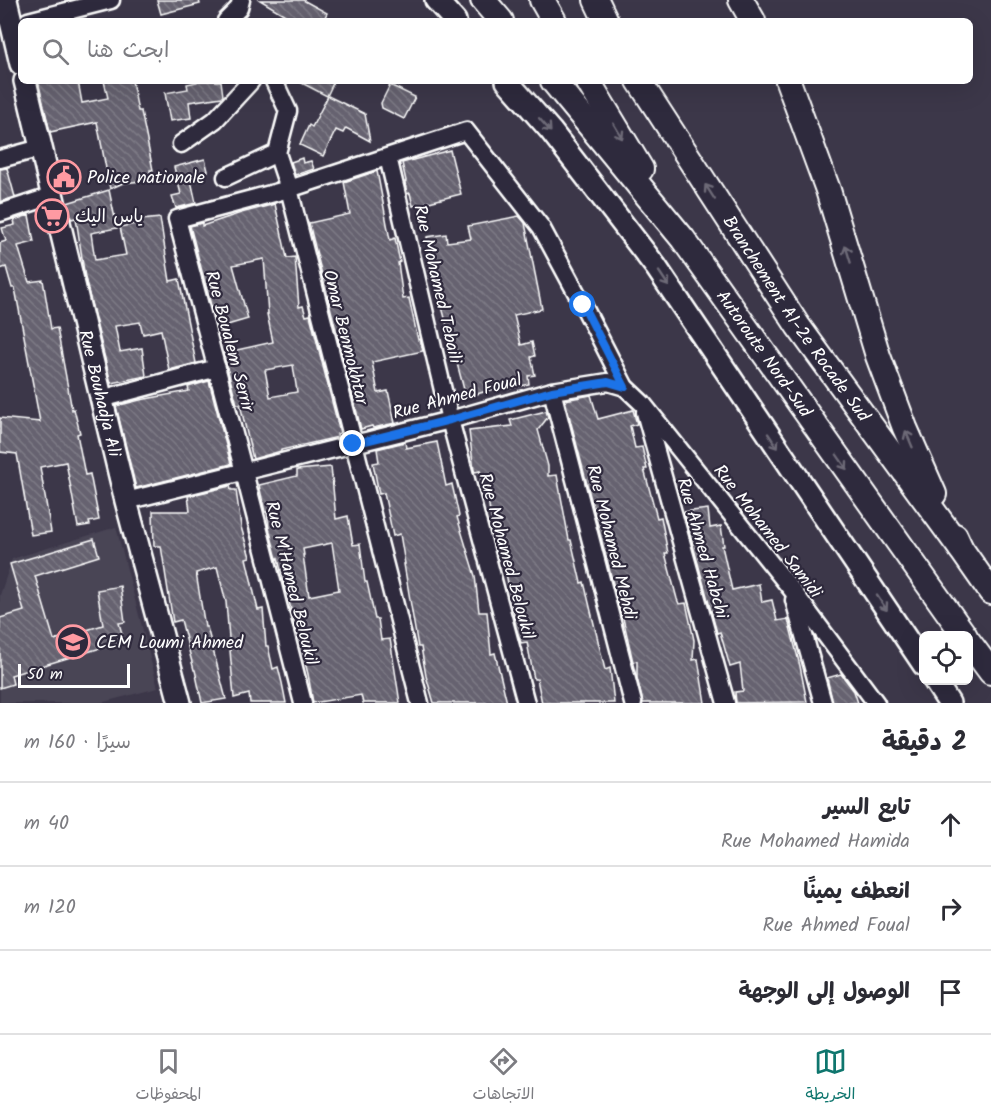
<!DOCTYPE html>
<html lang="ar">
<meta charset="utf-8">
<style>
body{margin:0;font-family:Kalam,"Playpen Sans Arabic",sans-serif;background:#f7f7f7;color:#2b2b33;direction:rtl}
.controls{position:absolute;right:18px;bottom:18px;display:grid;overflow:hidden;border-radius:9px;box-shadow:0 6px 24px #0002}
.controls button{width:54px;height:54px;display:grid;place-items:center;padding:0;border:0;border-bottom:2px solid #e1e1e2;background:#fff;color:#2b2b33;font:30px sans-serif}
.scale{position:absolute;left:18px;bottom:15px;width:112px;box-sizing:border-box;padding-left:6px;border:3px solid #fff;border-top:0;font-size:16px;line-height:21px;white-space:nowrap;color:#fff;-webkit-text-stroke:4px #2f2a3d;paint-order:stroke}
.stop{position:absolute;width:18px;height:18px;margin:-14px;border:4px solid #1a73e8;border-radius:50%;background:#fff}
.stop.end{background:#1a73e8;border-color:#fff;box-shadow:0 2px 6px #0008}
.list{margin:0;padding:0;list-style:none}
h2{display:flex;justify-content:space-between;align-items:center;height:78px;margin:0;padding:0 24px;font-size:26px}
h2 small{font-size:20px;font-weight:400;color:#7c7c81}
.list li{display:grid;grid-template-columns:39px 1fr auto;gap:18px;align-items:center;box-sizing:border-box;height:84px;padding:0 24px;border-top:2px solid #e1e1e2}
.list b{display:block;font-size:22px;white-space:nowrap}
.list p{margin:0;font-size:20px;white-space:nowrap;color:#7c7c81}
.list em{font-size:20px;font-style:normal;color:#7c7c81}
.icon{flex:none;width:33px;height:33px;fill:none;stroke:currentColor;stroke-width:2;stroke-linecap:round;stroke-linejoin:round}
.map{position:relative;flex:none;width:991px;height:703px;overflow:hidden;direction:ltr}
.search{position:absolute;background:#fff;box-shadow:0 6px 24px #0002;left:18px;right:18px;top:18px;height:66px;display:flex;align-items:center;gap:15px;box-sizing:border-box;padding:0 21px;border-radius:9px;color:#7c7c81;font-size:22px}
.sheet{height:330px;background:#fff}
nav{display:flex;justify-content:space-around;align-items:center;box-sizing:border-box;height:84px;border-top:2px solid #e1e1e2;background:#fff;font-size:16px;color:#7c7c81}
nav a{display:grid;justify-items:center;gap:3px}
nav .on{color:#0f766e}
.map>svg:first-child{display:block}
</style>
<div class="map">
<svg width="991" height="703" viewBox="0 0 991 703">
<defs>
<pattern id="building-back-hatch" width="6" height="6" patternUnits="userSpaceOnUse" patternTransform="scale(1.5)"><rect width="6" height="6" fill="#666270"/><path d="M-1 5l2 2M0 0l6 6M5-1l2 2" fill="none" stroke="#7d7a85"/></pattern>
</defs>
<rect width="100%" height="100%" fill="#3c3749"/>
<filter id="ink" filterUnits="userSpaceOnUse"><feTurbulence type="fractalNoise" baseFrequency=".0167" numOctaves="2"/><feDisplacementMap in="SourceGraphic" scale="12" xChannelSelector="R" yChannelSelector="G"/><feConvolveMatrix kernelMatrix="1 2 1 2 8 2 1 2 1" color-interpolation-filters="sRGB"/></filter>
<g filter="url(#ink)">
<path fill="#494455" d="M116 527 158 688 100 703H0V595L12 559Z"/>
<g fill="url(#building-back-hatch)" stroke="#fff" stroke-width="1.5" fill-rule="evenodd">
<path d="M157 0H199L200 4 161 14Z"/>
<path d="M260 0H303L327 13 323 21H295Z"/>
<path d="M38 81H78L82 103 108 98 104 81H132L138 111H141L153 170H150L151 180 123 183 110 189 97 122 50 132Z"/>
<path d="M197 81H221L223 96 222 97 189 102 191 118 170 121 165 93 188 89 187 84 197 82Z"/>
<path d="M298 81H334L327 96Z"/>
<path d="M390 85 415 97 404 119 382 108 381 103Z"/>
<path d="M328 96 365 114 370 141 346 128 343 133 336 130 323 156 300 145 309 125 312 127Z"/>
<path d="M450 150 461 194 413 206 410 193 407 194 405 182 406 181 402 163Z"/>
<path d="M302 158 303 163 311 161 314 169 295 175 291 162Z"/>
<path d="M205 159 208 171 190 176 196 203 176 208 172 196 181 194 174 167Z"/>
<path d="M7 168 15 197 0 202V169Z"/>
<path d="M377 171 390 240 395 238 400 262 398 263 403 299 409 298 418 340 420 339 423 351 372 362 378 393 388 391 395 423 373 428 372 426 361 429 309 223 350 214 344 182Z"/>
<path d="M109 190 117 228 91 233 95 260 126 255 120 227 141 223V220L160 218 170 281 179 279 196 363 169 370 161 330 143 334 140 322 115 326 120 352 142 348 146 376 111 383 85 278 76 218 71 219 67 203Z"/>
<path d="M275 204 287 258 295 257 299 307 303 306 306 316 310 315 340 433 337 434 338 437 281 450V451L253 459 240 404H237L223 353 273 342 267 314H268L264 259 233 265 248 319 217 328 190 226 202 223V226L241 213ZM293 365 297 392 270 397 265 370Z"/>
<path d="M29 215 34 242 18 246 29 282 43 280 51 329 57 328 72 410 74 409 80 433 77 434 85 475 90 474 99 520 89 522 90 525 78 527 66 462 40 467 51 532 31 535 17 454 0 452V418L40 422 15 288H12L6 267 0 269V243L6 241 2 228 15 225 14 220Z"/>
<path d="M519 216 525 223 542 309 514 315 521 345 532 342 535 356 531 357 535 375 528 376 529 384 506 389 505 386 466 397 441 303 440 290H438L434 277 431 278 427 237 446 234 447 242 471 239 468 226Z"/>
<path d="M209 381 231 464 136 488 116 406 140 400 189 391 188 387Z"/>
<path d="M591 395 598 419 633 410 637 424 630 426 635 448 642 447 647 469H644L657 518 661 517 668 553H665L677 599 679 604 686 603 694 640 693 660 698 659 705 703H643L637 678V661L633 662 623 618H622L565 400Z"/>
<path d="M546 411 548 417 538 430 548 466V476L557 475 569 540H571L581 583 584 582 605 670 610 668 614 703H542L537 679H534L527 642 521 643 516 627 502 551 500 552 490 513 487 490 482 491 480 471 475 472 474 470 469 431 512 426 510 420Z"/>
<path d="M405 442 406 448 437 442 446 486 452 484 459 516 457 517 475 576 479 612H487L491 654 495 653 507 703H434L426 676 421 647H418L404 564H405L400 534 393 536 384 493 379 494 373 463 379 462 377 449Z"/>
<path d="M331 467 336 519 348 516 353 545 360 544 365 582H367L375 619H378L381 640 390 639 400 703H363L361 695 313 703 308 674 298 635H297L287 593H286L278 558 277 559 269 528 267 512H265L259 485 297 476V470ZM332 543 339 590 309 596 303 555H304L303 549Z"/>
<path d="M230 486 231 490H236L241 527 250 557 246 558 258 610 263 609 266 646H268L273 669 278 667 282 683 286 703H250L249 694 234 698 226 602 217 567 196 573 205 627H207L226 699 202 703 195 670H194L181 620 173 622 161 546H154L153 511H190L188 496Z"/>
<path d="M708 509 710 528 721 526 724 546H722L732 590 759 584 762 602 772 600 777 621 788 619 800 666 807 702 736 703 735 692 743 691 740 664 730 667 720 632 717 633 684 512Z"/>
<path d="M94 539 99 556 35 576 54 640 103 625 97 590 120 586 125 622 119 623 124 641 11 675 13 684 0 688V618L24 611 10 564Z"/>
<path d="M841 674 854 691 858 703H833L827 678Z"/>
</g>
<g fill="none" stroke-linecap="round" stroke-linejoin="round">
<g stroke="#fff" stroke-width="21">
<g id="minor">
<path d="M28 21 111 0"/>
<path d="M226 21 239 8 241 0"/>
<path d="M181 144 215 120 251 81"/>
<path d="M277 153 289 189 420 703"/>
<path d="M388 157 450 420 526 703"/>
<path d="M0 159 41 148"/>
<path d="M226 177 277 153 288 111 274 81"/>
<path d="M0 213 52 196"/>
<path d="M552 391 633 703"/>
<path d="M101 399 217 368"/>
<path d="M645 412 726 703"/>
<path d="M126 501 450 420 552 391 608 382 625 387"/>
<path d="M794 600 823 703"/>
<path d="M303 703 244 472 177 219 289 189 466 131 541 227 583 305 625 387 643 404 792 590 876 703"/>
</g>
</g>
<g stroke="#fff" stroke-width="26">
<g id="major">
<path d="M6 0 21 64"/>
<path d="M436 0 455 21"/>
<path id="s1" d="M25 81 126 501 180 703"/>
<path d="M507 81 551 131 656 267 924 665"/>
<path d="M934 680 949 703"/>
</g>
</g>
<g stroke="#fff" stroke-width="28">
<g id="highway">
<path d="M483 0 501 21"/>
<path d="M542 0 554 21"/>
<path d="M596 0 606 21"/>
<path d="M741 0 753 21"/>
<path id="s2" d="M553 81 683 239 965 636"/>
<path d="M588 81 641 169"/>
<path id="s3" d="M639 81 798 326 961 549"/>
<path d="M788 81 828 190 878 356 905 428 934 494"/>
<path d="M955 536 961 549 991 592"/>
<path d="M968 641 991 672"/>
</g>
</g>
<use href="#minor" stroke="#2f2a3d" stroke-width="16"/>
<use href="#major" stroke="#2f2a3d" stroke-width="21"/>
<use href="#highway" stroke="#2f2a3d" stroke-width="24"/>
</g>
<defs><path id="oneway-shaft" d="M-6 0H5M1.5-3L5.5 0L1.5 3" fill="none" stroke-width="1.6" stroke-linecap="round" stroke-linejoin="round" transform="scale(1.5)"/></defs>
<g stroke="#6d6a77">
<use href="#oneway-shaft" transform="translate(545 125) rotate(49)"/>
<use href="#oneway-shaft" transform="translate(618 131) rotate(59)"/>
<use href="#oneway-shaft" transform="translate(710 192) rotate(-123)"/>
<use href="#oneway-shaft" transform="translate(848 254) rotate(-107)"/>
<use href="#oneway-shaft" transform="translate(664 279) rotate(56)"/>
<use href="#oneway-shaft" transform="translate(909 439) rotate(-113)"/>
<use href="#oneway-shaft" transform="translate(773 441) rotate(56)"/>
<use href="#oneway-shaft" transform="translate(842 462) rotate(55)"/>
<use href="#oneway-shaft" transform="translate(882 603) rotate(56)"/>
</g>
</g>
<g fill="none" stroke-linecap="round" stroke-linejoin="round" filter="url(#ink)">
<path stroke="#1a73e8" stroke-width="8" d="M353 444 450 420 552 391 608 382 625 387 583 305"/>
</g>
<defs>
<g id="civic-ring" transform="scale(1.725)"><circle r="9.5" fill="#2f2a3d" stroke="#ff9aa2" stroke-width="1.5"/><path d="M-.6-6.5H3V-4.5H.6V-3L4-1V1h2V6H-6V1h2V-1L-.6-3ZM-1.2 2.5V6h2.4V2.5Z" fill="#ff9aa2"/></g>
<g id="supermarket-ring" transform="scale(1.725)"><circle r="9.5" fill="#2f2a3d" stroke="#ff9aa2" stroke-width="1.5"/><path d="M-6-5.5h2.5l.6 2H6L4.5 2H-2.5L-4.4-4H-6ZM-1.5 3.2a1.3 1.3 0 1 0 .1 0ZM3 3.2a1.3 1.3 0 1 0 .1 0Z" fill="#ff9aa2"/></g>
<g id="school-ring" transform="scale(1.725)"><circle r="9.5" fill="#2f2a3d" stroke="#ff9aa2" stroke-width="1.5"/><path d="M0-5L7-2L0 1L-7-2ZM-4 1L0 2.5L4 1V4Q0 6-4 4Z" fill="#ff9aa2"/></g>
</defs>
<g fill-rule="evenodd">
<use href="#civic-ring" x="64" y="177"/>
<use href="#supermarket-ring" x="52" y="216"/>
<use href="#school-ring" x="73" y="642"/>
</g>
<g text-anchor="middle" stroke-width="4.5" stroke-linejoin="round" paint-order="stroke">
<g font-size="18" fill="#fff" stroke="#2f2a3d" text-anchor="start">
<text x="87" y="183">Police nationale</text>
<text x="75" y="222">ياس اليك</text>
<text x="96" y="648">CEM Loumi Ahmed</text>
</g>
<g font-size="18" fill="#fff" stroke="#2f2a3d">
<text transform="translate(438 284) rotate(77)" y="6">Rue Mohamed Tebaili</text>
<text dy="6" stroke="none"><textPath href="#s3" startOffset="285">Branchement A1-2e Rocade Sud</textPath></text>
<text transform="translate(346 337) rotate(76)" y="6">Omar Benmokhtar</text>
<text transform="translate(230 341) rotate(75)" y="6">Rue Boualem Serrir</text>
<text dy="6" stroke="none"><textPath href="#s2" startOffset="345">Autoroute Nord-Sud</textPath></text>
<text dy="6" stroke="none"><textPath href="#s1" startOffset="321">Rue Bouhadja Ali</textPath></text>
<text transform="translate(457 396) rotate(-15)" y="6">Rue Ahmed Foual</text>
<text transform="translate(768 531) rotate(52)" y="6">Rue Mohamed Samidi</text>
<text transform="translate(612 542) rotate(76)" y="6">Rue Mohamed Mehdi</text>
<text transform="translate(703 548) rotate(74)" y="6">Rue Ahmed Habchi</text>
<text transform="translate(507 556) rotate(75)" y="6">Rue Mohamed Beloukil</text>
<text transform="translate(292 583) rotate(76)" y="6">Rue M'Hamed Beloukil</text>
</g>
</g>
</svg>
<div class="controls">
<button><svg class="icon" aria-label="locate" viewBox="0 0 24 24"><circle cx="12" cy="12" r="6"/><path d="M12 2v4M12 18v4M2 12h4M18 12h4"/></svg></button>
</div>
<div class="scale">50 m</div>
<div class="stop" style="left:583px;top:305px"></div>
<div class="stop end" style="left:353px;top:444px"></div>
<div class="search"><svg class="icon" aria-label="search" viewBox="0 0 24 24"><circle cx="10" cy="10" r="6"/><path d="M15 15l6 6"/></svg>ابحث هنا</div>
</div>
<section class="sheet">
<h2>2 دقيقة<small>سيرًا · 160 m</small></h2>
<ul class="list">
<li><svg class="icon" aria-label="ahead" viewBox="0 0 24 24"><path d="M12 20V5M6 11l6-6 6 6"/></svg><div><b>تابع السير</b><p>Rue Mohamed Hamida</p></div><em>40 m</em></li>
<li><svg class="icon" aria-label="right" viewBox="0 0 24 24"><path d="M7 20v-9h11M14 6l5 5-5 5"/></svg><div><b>انعطف يمينًا</b><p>Rue Ahmed Foual</p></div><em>120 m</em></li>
<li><svg class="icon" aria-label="arrive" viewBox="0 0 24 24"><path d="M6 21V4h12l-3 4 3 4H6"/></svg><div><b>الوصول إلى الوجهة</b></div></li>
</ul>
</section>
<nav>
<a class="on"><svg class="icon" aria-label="map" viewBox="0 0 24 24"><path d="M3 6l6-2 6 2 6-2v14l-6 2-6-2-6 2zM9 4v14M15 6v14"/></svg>الخريطة</a>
<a><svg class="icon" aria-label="directions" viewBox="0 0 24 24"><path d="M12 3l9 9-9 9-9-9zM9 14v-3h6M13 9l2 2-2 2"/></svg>الاتجاهات</a>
<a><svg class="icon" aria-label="saved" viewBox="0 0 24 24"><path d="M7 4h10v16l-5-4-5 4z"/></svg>المحفوظات</a>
</nav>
